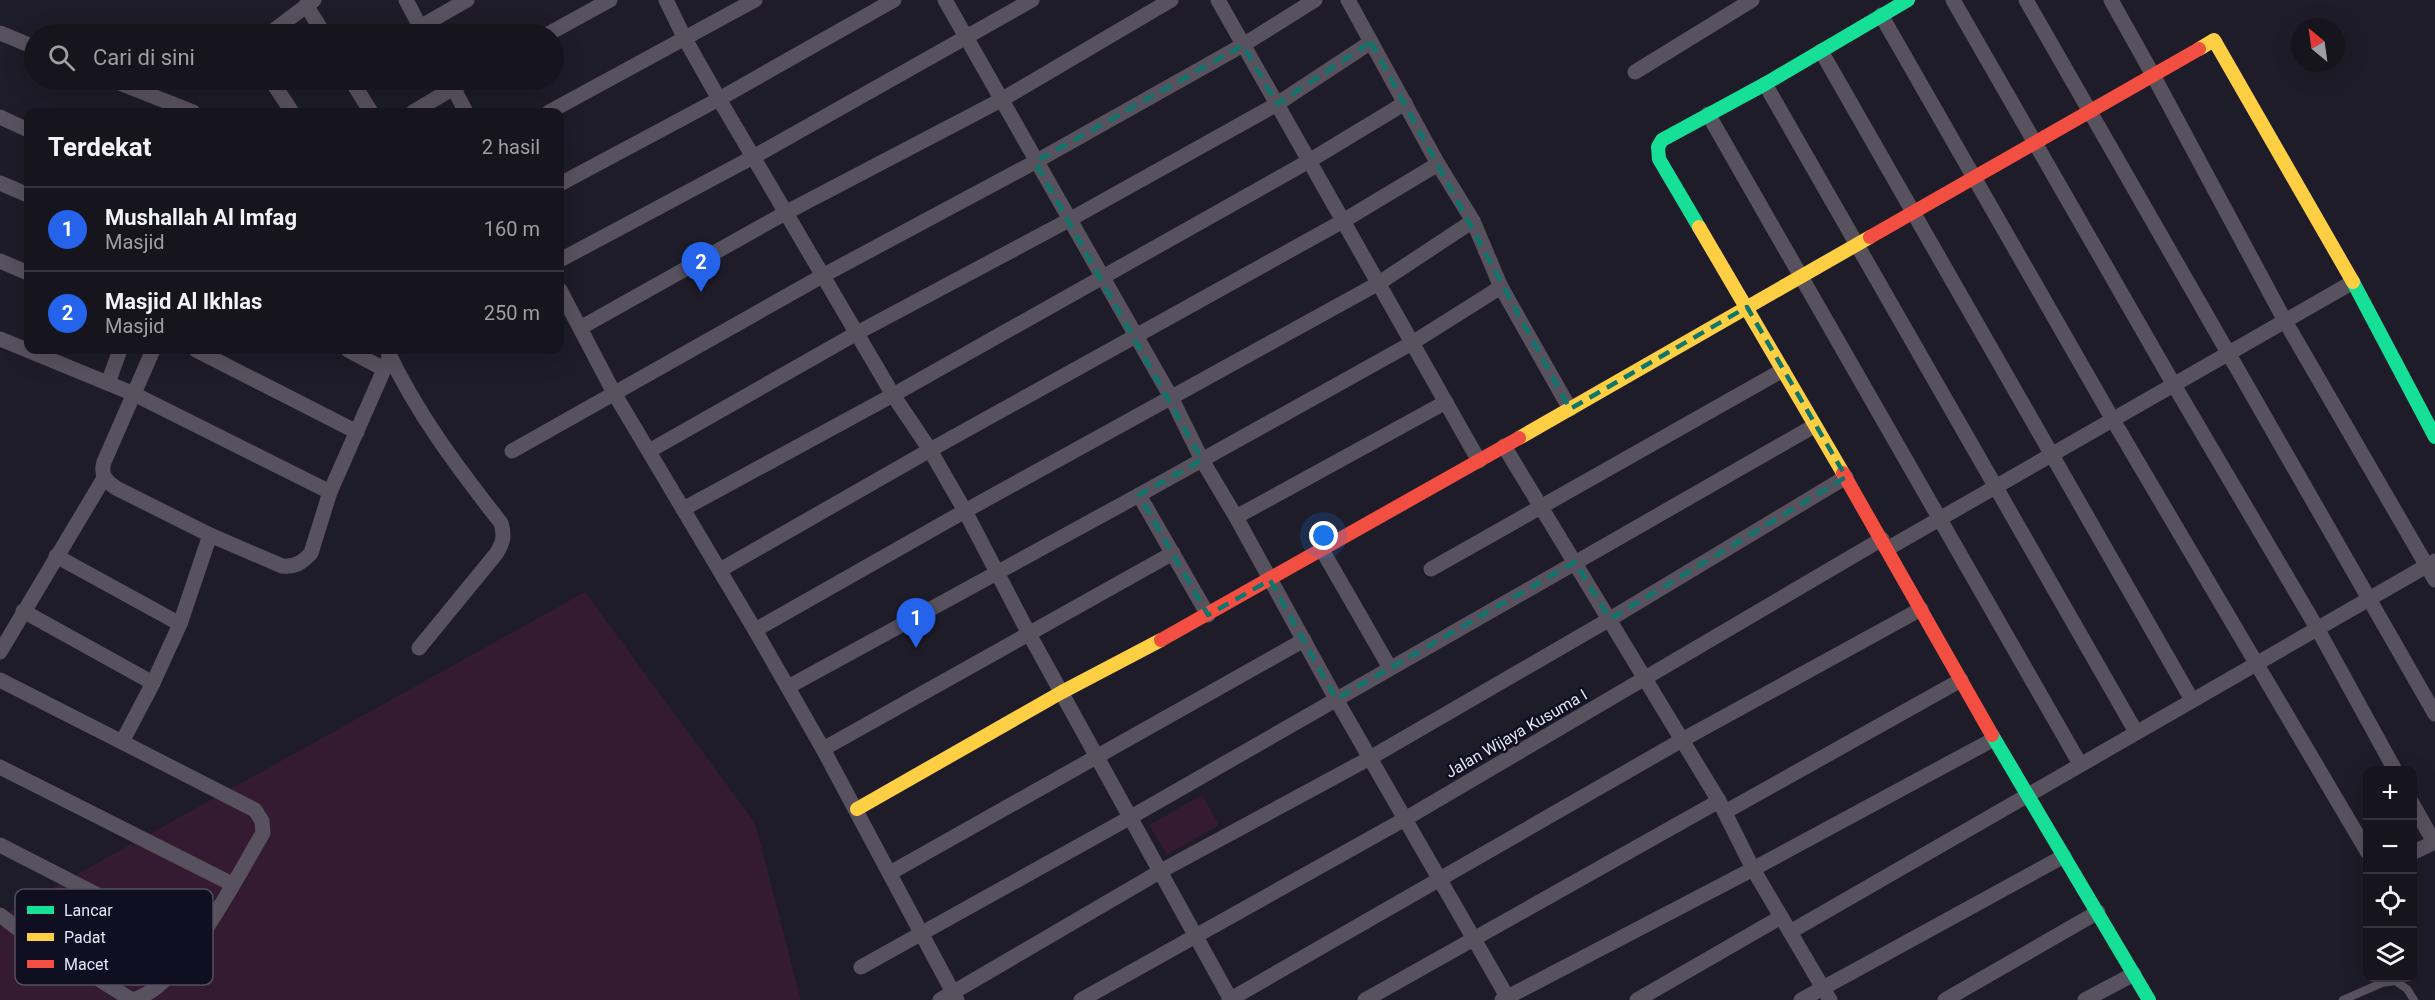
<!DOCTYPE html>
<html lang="id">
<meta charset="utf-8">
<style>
body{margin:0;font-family:Roboto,sans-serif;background:#23222b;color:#f1f3f6}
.controls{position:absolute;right:18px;bottom:18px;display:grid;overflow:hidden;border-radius:12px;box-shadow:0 6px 24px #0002}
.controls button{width:54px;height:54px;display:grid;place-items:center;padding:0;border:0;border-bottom:2px solid #35343c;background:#16151e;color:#f1f3f6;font:30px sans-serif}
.compass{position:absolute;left:2291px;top:18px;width:54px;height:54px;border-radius:50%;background:#16151e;box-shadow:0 6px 24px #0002;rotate:331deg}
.you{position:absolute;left:1324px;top:536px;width:21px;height:21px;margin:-15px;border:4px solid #fff;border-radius:50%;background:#1a73e8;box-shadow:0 0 0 9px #1a73e833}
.badge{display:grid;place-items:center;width:39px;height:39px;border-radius:50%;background:#2563eb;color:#fff;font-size:20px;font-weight:700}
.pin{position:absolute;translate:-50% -50px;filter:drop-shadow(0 2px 3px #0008)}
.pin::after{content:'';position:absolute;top:32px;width:21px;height:18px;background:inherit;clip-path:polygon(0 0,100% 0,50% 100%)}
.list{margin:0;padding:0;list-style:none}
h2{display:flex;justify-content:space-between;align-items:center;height:78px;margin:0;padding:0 24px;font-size:26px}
h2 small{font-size:20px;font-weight:400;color:#9e9fa4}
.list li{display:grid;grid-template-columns:39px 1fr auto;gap:18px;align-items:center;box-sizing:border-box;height:84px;padding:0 24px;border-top:2px solid #35343c}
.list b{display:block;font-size:22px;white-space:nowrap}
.list p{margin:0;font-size:20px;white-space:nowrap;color:#9e9fa4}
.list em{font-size:20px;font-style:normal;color:#9e9fa4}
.icon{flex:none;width:33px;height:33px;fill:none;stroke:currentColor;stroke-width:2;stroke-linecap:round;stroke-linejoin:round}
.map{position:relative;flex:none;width:2435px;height:1000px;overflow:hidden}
.search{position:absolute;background:#16151e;box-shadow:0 6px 24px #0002;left:24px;top:24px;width:540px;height:66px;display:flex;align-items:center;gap:15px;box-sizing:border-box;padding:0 21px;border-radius:33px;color:#9e9fa4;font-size:22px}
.panel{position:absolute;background:#16151e;box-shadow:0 6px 24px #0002;left:24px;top:108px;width:540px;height:246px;border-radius:12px}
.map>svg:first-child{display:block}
</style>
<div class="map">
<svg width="2435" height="1000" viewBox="0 0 2435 1000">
<rect width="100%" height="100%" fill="#1d1c28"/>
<g fill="#341b31">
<path d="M585 592 755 823 801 1000H0V917Z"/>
<path d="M1202 795 1219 825 1167 855 1149 825Z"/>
</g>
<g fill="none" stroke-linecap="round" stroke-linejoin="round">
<path stroke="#58525e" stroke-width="8" d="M2343 1000 2382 983 2395 981 2407 989 2414 1000"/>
<g stroke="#58525e" stroke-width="15">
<path d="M406 0 424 34"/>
<path d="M666 0 685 39 719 99 893 395 930 450 965 511 1028 632 1231 1000"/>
<path d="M945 0 1172 399 1202 460 1236 517 1336 699 1509 1000"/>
<path d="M1218 0 1479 461"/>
<path d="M1348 0 1438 164 1473 221 1501 287"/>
<path d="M1953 0 2174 385 2317 628 2395 770"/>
<path d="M2026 0 2435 714"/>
<path d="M2111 0 2153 75 2285 321 2435 580"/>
<path d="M306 5 324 34"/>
<path d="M1881 15 2113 420 2368 853"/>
<path d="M420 27 467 0"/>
<path d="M0 33 34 47"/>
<path d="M269 34 314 0"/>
<path d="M548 34 610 0"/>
<path d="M1821 51 2192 700"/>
<path d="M1635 72 1752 0"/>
<path d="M112 80 193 112"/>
<path d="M271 80 292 112"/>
<path d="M351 80 371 112"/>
<path d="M449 80 466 112"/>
<path d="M1765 84 2136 732"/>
<path d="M413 112 467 80"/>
<path d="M549 112 755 0"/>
<path d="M1708 114 2080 764"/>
<path d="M0 117 28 130"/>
<path d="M0 183 28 195"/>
<path d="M560 184 719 99 894 0"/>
<path d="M560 260 755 156 1032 0"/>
<path d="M0 261 28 273"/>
<path d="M560 290 614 393 755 630 823 749 957 1000"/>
<path d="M580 328 787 212 1001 100 1171 0"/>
<path d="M0 339 134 394 330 492"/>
<path d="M153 350 104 462C100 475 106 481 116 488L210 535 282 566C295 567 302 563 311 553L330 492 390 356"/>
<path d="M196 350 357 432"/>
<path d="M348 350 384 369"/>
<path d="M387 350C417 414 458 468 501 523 505 536 503 543 496 554L419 648"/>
<path d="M108 383 120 350"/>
<path d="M1504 446 1719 801 1753 869 1830 1000"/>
<path d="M512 451 824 275 1035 162 1243 45 1315 0"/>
<path d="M649 451 857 333 1069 220 1277 104 1371 42"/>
<path d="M1139 495 1208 615"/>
<path d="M683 509 893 395 1309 161 1405 103"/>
<path d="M1236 517 1446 402"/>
<path d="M1321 548 1390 668"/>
<path d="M1887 549 2353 282"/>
<path d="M56 556 180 624"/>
<path d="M1431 569 1783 370"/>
<path d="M720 570 930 450 1343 221 1438 164"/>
<path d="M23 611 153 683"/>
<path d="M755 630 965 511 1379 283 1473 221"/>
<path d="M0 652 104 478"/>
<path d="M0 680 122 742"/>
<path d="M788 687 1139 495 1412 343 1501 287 1570 409"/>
<path d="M823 749 1173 553"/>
<path d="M0 767 232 884"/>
<path d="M2412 803 2434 842"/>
<path d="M1725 812 1961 680"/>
<path d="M0 845 195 945"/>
<path d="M2412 853 2435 842"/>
<path d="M890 873 1304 640"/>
<path d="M0 915 17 928 132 1000C181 989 237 876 263 833L262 821 255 810 122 742 153 683 180 624 210 535"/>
<path d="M1790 932 2435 561"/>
<path d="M861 967 1131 817 1814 426"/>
<path d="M940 1000 1161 871 1370 758 1610 619 1846 477"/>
<path d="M1081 1000 1405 819 1882 539"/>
<path d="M1229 1000 1682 740 1921 609"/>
<path d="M1365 1000 1719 801"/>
<path d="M1502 1000 1753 869 1994 739"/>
<path d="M1637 1000 1781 917"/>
<path d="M1801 1000 2064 856"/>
<path d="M1945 1000 2098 912"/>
<path d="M2085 1000 2134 974"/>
</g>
<g stroke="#16e098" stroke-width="14">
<path d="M1699 227 1659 159 1658 147 1662 140 1765 84 1908 0"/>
<path d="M2353 282 2435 437"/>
<path d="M1992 735 2149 1000"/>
</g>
<g stroke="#ffcf43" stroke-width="14">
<path d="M2199 49 2214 40 2353 282"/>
<path d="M1699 227 1843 473"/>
<path d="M1519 438 1870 237"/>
<path d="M857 809 1062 692 1161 640"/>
</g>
<g stroke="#f24e42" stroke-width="14">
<path d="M1870 237 2199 49"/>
<path d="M1843 473 1992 735"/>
<path d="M1161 640 1519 438"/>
</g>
</g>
<path fill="none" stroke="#0f766e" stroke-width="4.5" stroke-dasharray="12 8" stroke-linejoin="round" d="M1371 42 1570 409 1747 307 1846 477 1610 619 1575 562 1336 699 1270 580 1208 615 1139 495 1202 460 1035 162 1243 45 1277 104Z"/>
<g text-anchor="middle" stroke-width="5" stroke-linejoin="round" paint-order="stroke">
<g font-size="16" fill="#e5e5f3" stroke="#100f22">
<text transform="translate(1516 733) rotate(-30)" y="6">Jalan Wijaya Kusuma I</text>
</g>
</g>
<rect x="15" y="889" width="198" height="96" rx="9" fill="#100f22" stroke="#504f61" stroke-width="1.5"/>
<rect x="27" y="906" width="27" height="8" fill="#16e098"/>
<rect x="27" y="933" width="27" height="8" fill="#ffcf43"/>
<rect x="27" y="960" width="27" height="8" fill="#f24e42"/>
<g font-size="16" fill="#e5e5f3">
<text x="64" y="916">Lancar</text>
<text x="64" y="943">Padat</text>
<text x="64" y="970">Macet</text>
</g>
</svg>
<div class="controls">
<button>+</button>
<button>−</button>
<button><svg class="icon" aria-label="locate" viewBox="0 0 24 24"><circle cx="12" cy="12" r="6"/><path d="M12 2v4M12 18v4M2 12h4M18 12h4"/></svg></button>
<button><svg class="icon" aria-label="layers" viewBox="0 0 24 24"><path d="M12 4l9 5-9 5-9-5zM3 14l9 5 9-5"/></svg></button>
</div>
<svg class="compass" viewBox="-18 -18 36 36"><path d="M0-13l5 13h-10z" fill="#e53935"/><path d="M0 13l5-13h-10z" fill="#9e9fa4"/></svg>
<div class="you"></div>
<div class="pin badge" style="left:916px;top:648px">1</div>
<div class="pin badge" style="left:701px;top:292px">2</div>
<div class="search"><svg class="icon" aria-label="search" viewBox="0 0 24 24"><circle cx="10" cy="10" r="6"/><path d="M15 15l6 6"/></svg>Cari di sini</div>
<section class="panel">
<h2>Terdekat<small>2 hasil</small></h2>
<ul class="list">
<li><span class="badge">1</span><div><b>Mushallah Al Imfag</b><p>Masjid</p></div><em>160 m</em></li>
<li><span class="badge">2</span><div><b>Masjid Al Ikhlas</b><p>Masjid</p></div><em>250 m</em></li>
</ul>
</section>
</div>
